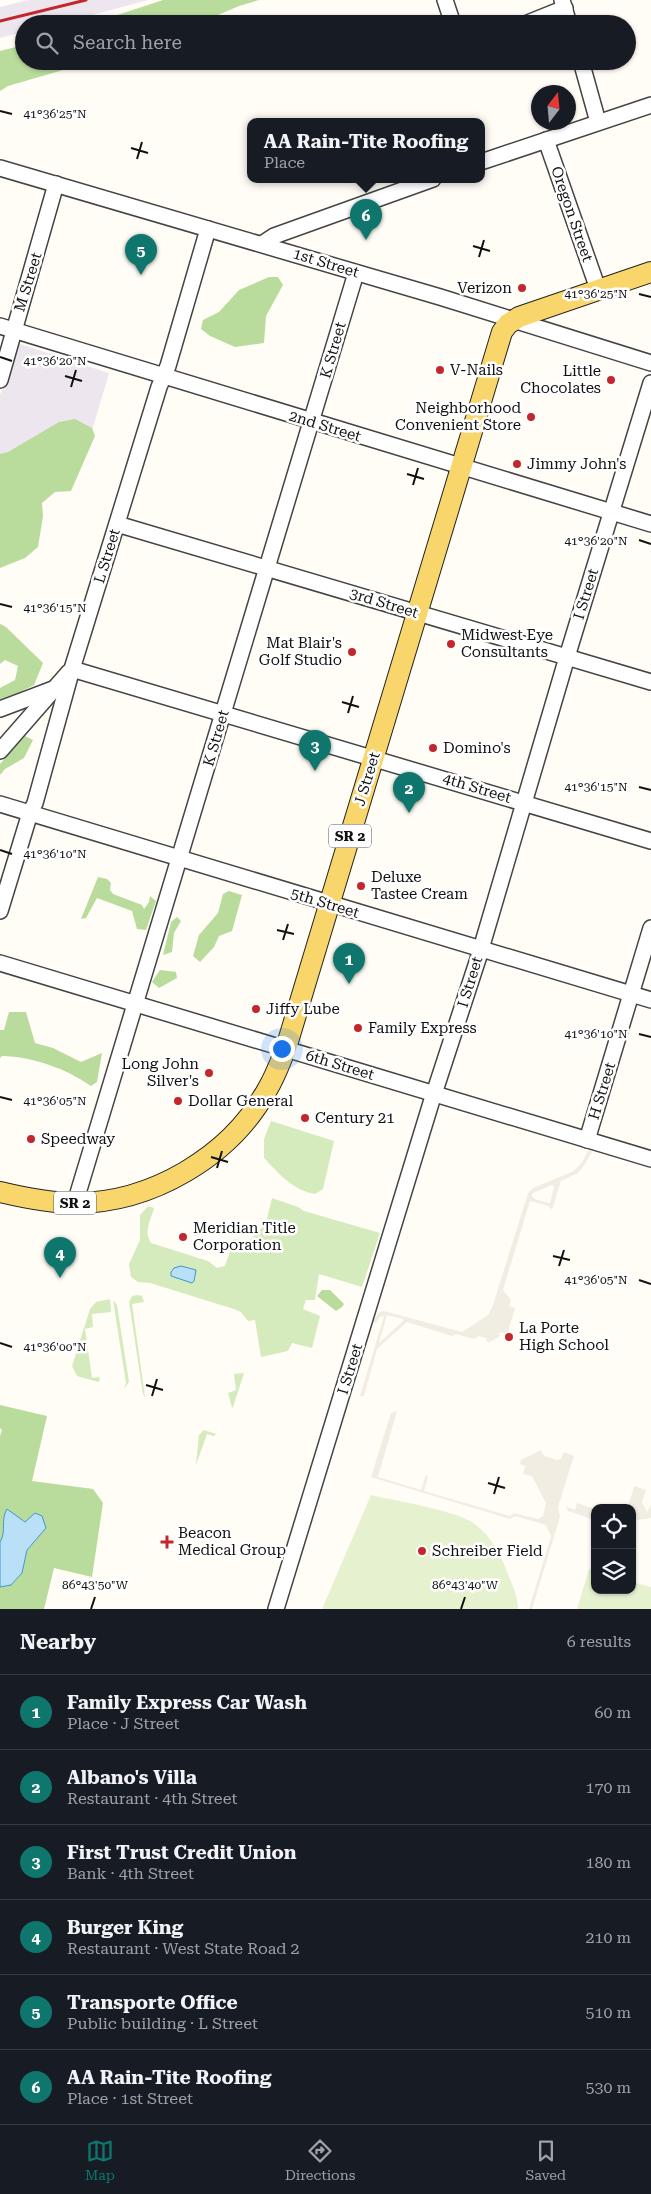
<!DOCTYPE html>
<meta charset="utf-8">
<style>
body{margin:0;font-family:"Roboto Serif",serif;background:#242831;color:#f1f3f6}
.controls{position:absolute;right:15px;bottom:15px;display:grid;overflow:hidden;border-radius:10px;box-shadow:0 1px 4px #0004}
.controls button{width:45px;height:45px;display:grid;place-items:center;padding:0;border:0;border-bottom:1px solid #363941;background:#171b24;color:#f1f3f6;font:25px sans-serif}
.compass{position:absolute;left:531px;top:85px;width:45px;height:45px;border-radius:50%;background:#171b24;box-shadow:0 1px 4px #0004;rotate:16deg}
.you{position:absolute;left:281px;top:1048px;width:18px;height:18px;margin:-12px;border:4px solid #fff;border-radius:50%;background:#1a73e8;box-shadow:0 0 0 8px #1a73e833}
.badge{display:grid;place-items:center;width:32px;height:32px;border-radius:50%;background:#0f766e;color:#fff;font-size:16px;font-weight:700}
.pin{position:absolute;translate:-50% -41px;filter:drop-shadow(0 1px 2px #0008)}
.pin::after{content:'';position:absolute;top:26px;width:18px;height:15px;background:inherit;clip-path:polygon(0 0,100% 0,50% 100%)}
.popup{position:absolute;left:247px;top:118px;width:238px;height:65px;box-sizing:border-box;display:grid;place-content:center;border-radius:10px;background:#171b24;filter:drop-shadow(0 1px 4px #0005);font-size:16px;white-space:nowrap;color:#9ea1a6}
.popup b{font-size:19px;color:#f1f3f6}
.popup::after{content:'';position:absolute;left:50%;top:100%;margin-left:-10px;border:10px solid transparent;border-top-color:#171b24}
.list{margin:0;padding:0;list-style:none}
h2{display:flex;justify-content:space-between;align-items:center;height:65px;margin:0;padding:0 20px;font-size:21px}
h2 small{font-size:16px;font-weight:400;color:#9ea1a6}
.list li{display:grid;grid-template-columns:32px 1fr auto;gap:15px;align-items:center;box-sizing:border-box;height:75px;padding:0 20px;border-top:1px solid #363941}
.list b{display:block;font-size:19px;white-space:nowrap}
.list p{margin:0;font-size:16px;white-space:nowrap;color:#9ea1a6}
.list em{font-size:16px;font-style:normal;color:#9ea1a6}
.icon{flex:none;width:28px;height:28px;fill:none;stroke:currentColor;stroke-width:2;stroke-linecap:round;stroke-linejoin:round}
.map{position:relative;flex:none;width:651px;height:1609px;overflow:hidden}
.search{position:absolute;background:#171b24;box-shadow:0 1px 4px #0004;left:15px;right:15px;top:15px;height:55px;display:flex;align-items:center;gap:12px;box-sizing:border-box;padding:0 18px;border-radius:28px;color:#9ea1a6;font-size:19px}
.sheet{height:515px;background:#171b24}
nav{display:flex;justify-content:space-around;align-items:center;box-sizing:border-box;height:70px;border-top:1px solid #363941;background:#171b24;font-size:14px;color:#9ea1a6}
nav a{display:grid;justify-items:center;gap:2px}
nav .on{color:#0f766e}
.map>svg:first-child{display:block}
</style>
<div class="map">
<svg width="651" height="1609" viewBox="0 0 651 1609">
<rect width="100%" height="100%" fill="#fffdf5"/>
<g fill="#eee6ef">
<path d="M29 0H148L59 24H24V32L0 38V7Z"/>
<path d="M17 343 109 373 86 451 0 504V394L7 382Z"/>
</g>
<g fill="#d5ebbd">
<path d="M271 1121 334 1141 323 1189 315 1194C294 1191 278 1173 264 1158V1139Z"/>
<path d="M272 1198 298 1207 304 1211 380 1233 362 1287 319 1274 315 1300H306L303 1309 320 1316 312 1348 292 1343 288 1351 261 1357 255 1320 248 1321 241 1312 234 1309 150 1283 138 1282 131 1277 129 1264 140 1240V1215L148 1206 154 1208C151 1221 143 1230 151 1243L208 1261 217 1268 225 1266 234 1239 248 1242 266 1223Z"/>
<path d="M138 1295 142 1296 144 1302 132 1304 145 1397 143 1394 129 1302 132 1296Z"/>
<path d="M110 1299 111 1312 92 1314 93 1327 85 1329 92 1378 99 1377 100 1380 98 1382 77 1376 72 1366 90 1309 96 1302Z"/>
<path d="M113 1300 117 1305 129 1382 124 1389 126 1383Z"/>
<path d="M244 1373 233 1407 232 1408 228 1393 236 1390 234 1374Z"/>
<path d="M204 1430 216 1434 214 1436 207 1434 196 1465 199 1435Z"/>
</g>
<g fill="#b9dc9c">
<path d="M163 0H259L239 6 197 24H90Z"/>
<path d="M24 45V61H94L8 86 0 91V51Z"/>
<path d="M269 277H278L283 285 266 316 264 343 235 347 210 336 201 329 203 320 219 312 239 290Z"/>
<path d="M75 419 92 428 95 436 71 491 55 492 42 503 43 516 38 547 25 558 0 568V454L8 452 59 422Z"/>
<path d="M0 624 6 627 43 663 34 685 0 702V688L15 680 18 666 5 660 0 664Z"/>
<path d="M25 736 33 740 24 758 5 769 0 775V764Z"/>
<path d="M98 877 107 879 111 883 110 890 113 894 142 905 144 909 149 902 150 896 156 901 146 930 137 929 132 911 97 898 86 918 81 919Z"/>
<path d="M229 891 242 895 232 931 219 936 214 947 200 962 193 956 199 935 218 913 223 894Z"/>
<path d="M177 917 181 921 174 933 172 952 163 955 171 922Z"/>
<path d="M160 970 176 972 177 978 159 988 152 982Z"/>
<path d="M9 1012H26L35 1043 53 1048 81 1062 102 1053 97 1082 91 1086C65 1068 33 1057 2 1056L0 1058V1030H4Z"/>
<path d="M322 1290H330L344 1304 342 1307 336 1311 317 1296Z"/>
<path d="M0 1405 47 1416 32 1481 93 1489 103 1503 92 1577 54 1568 44 1609H0V1587L11 1585 22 1573 27 1550 46 1528 26 1522 7 1510C0 1520 7 1531 0 1542V1436L2 1430 0 1428Z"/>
</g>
<g fill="#e6f2cf">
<path d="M371 1495C397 1501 452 1510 472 1522 489 1533 501 1554 507 1572 512 1584 518 1596 518 1609H322Z"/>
<path d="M589 1569 595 1571V1590H632V1582L651 1587V1609H577Z"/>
</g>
<g fill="#f1ede2" fill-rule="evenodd">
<path d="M589 1149 592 1152 583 1167 578 1173 561 1181 552 1210 548 1206 530 1201 503 1290 511 1300 509 1306 515 1308 507 1335 500 1332 499 1337 488 1343 486 1338 479 1336 474 1339 456 1334 452 1336 407 1322 377 1349 364 1396H360L384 1316 380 1317 376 1323 373 1322 379 1312 384 1311 462 1332 488 1315 492 1308 528 1193 533 1188 574 1171 582 1162ZM552 1185 554 1187 550 1203 534 1199 532 1195 533 1193ZM387 1315 403 1319V1321L379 1343Z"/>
<path d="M397 1411 378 1477 421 1490 426 1475 428 1476 424 1491 510 1516 514 1513 538 1519 543 1516 546 1503 532 1476 523 1474 525 1466 520 1464 521 1460 541 1450 544 1456 557 1460 561 1459 564 1452 574 1456 558 1507 560 1517 532 1609H529L551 1536 546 1525 515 1516 510 1519 371 1477 391 1413Z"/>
<path d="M634 1486 646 1490 642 1502 647 1512 651 1504V1518L632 1521V1508H628Z"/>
<path d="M577 1503 595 1509V1520L568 1511 566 1507 575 1510Z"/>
</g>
<g fill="#b9e0f7" stroke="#3f96cf">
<path d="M181 1266 196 1270 194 1281 192 1283 171 1276V1272L174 1268Z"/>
<path d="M7 1509 25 1522 35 1513 42 1516 46 1528 27 1550 22 1573 11 1585 0 1587V1542C7 1531 0 1520 7 1509Z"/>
</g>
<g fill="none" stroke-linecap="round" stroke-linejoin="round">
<g stroke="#444" stroke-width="18">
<g id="minor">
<path d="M445 0 453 24"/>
<path d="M562 0 569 24"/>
<path d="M525 24 565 8"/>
<path d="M581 61 598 122"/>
<path d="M546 140 598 289"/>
<path d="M481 162 651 105"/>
<path d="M0 168 440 297 651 363"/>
<path d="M262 244 274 236 433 179"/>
<path d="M0 326 651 524"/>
<path d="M0 380 56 184"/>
<path d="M117 524 651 682"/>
<path d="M72 669 651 841"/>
<path d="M0 709 53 689"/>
<path d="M0 751 69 672"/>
<path d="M0 804 651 1000"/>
<path d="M0 911 30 813 35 803 72 669 159 387 168 366 208 229"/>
<path d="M0 963 651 1159"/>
<path d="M587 1140 651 928"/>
<path d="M75 1203 356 273"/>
<path d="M276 1609 431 1103 478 959 570 647 651 383"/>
</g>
</g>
<g stroke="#222" stroke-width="22">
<path id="major" d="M0 1192C25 1198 50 1203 75 1203 151 1203 230 1157 267 1090 275 1077 280 1063 286 1048L502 332 508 324 519 317 651 272"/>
</g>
<use href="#minor" stroke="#fff" stroke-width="15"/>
<use href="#major" stroke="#f9d66b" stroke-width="20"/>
<path stroke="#c4262e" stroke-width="3" d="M0 21 86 0"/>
</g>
<path fill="none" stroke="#111" stroke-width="2" d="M0 111 12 114M131 148 148 153M137 159 142 142M473 246 490 251M479 257 484 240M639 294 651 297M0 357 12 361M65 376 82 381M71 387 76 370M407 474 424 479M413 485 418 468M639 540 651 544M0 604 12 607M342 702 359 707M348 713 353 696M639 787 651 790M0 850 12 854M277 930 294 934M283 940 288 924M639 1034 651 1037M0 1097 12 1100M211 1157 228 1162M217 1168 222 1151M553 1256 570 1260M559 1266 564 1250M639 1280 651 1284M0 1343 12 1347M146 1385 163 1390M152 1396 157 1379M488 1483 505 1488M494 1494 499 1477M91 1609 95 1597M461 1609 465 1597"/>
<g fill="#c4262e" stroke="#fff" stroke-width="2">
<circle cx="522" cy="288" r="5"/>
<circle cx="440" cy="370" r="5"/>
<circle cx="611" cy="380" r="5"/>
<circle cx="531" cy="417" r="5"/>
<circle cx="517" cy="464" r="5"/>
<circle cx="451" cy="644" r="5"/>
<circle cx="352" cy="652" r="5"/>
<circle cx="433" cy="748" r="5"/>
<circle cx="361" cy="886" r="5"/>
<circle cx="256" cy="1009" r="5"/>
<circle cx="358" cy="1028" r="5"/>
<circle cx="209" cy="1073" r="5"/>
<circle cx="178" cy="1101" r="5"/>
<circle cx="305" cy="1118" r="5"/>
<circle cx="31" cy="1139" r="5"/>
<circle cx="183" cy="1237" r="5"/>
<circle cx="509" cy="1337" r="5"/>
<path d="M164.5 1534.5h5v5h5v5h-5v5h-5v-5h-5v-5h5z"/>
<circle cx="422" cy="1551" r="5"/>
</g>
<g text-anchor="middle" stroke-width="5" stroke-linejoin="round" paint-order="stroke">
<g fill="#fff" stroke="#585858" stroke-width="1">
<rect x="329" y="824.5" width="42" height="23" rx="4"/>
<rect x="54" y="1191.5" width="42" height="23" rx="4"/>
</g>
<g font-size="14" font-weight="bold" fill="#111">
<text x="350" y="841">SR 2</text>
<text x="75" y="1208">SR 2</text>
</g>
<g font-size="15" fill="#111" stroke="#fff">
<text transform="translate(572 214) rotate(71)" y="5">Oregon Street</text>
<text transform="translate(326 263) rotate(17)" y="5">1st Street</text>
<text transform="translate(28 282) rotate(-73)" y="5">M Street</text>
<text transform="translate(333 350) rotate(-74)" y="5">K Street</text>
<text transform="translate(325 426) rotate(17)" y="5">2nd Street</text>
<text transform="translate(107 556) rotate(-73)" y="5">L Street</text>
<text transform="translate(586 594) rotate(-73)" y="5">I Street</text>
<text transform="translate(384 603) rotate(17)" y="5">3rd Street</text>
<text transform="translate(216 738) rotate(-74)" y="5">K Street</text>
<text transform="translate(367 779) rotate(-73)" y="5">J Street</text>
<text transform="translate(477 788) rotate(17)" y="5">4th Street</text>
<text transform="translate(325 903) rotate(17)" y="5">5th Street</text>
<text transform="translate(470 982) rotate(-73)" y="5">I Street</text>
<text transform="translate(340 1065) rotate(17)" y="5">6th Street</text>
<text transform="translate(602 1091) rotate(-73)" y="5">H Street</text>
<text transform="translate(350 1369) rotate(-73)" y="5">I Street</text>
</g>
<g font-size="15" fill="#111" stroke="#fff" text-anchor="start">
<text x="512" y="293" text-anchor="end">Verizon</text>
<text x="450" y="375">V-Nails</text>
<text x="601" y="376" text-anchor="end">Little<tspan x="601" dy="17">Chocolates</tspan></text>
<text x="521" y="413" text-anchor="end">Neighborhood<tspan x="521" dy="17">Convenient Store</tspan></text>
<text x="527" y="469">Jimmy John's</text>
<text x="461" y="640">Midwest Eye<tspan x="461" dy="17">Consultants</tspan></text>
<text x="342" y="648" text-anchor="end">Mat Blair's<tspan x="342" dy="17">Golf Studio</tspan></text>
<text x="443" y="753">Domino's</text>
<text x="371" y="882">Deluxe<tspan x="371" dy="17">Tastee Cream</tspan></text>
<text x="266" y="1014">Jiffy Lube</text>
<text x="368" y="1033">Family Express</text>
<text x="199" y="1069" text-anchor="end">Long John<tspan x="199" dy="17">Silver's</tspan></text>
<text x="188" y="1106">Dollar General</text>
<text x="315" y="1123">Century 21</text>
<text x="41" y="1144">Speedway</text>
<text x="193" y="1233">Meridian Title<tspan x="193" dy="17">Corporation</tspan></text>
<text x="519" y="1333">La Porte<tspan x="519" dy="17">High School</tspan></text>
<text x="178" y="1538">Beacon<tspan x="178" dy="17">Medical Group</tspan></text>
<text x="432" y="1556">Schreiber Field</text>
</g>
</g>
<g font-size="12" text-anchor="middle" fill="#111" stroke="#fff" stroke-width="5" stroke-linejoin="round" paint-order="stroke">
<text x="55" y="118">41°36'25"N</text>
<text x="596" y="298">41°36'25"N</text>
<text x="55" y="365">41°36'20"N</text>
<text x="596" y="545">41°36'20"N</text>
<text x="55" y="612">41°36'15"N</text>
<text x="596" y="791">41°36'15"N</text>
<text x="55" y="858">41°36'10"N</text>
<text x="596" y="1038">41°36'10"N</text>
<text x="55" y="1105">41°36'05"N</text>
<text x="596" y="1284">41°36'05"N</text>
<text x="55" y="1351">41°36'00"N</text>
<text x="95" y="1589">86°43'50"W</text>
<text x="465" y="1589">86°43'40"W</text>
</g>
</svg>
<div class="controls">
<button><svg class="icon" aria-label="locate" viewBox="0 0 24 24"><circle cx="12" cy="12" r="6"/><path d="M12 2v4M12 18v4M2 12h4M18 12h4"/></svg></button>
<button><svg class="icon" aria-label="layers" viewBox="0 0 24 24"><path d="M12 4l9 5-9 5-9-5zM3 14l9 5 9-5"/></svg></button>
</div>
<svg class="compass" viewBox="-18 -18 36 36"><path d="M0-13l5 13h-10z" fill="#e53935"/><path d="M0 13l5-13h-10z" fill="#9ea1a6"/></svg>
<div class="you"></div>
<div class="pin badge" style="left:349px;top:984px">1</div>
<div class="pin badge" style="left:409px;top:813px">2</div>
<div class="pin badge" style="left:315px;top:771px">3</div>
<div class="pin badge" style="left:60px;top:1278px">4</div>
<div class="pin badge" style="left:141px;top:275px">5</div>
<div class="pin badge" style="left:366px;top:240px">6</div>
<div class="popup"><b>AA Rain-Tite Roofing</b>Place</div>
<div class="search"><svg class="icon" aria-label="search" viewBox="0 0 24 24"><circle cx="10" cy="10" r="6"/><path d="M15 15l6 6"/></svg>Search here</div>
</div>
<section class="sheet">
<h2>Nearby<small>6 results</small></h2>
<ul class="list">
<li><span class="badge">1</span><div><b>Family Express Car Wash</b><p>Place · J Street</p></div><em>60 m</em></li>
<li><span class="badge">2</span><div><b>Albano's Villa</b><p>Restaurant · 4th Street</p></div><em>170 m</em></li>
<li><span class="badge">3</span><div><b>First Trust Credit Union</b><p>Bank · 4th Street</p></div><em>180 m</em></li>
<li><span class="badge">4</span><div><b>Burger King</b><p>Restaurant · West State Road 2</p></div><em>210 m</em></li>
<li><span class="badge">5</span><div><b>Transporte Office</b><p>Public building · L Street</p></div><em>510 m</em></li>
<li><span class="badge">6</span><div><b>AA Rain-Tite Roofing</b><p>Place · 1st Street</p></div><em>530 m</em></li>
</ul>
</section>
<nav>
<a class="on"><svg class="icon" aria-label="map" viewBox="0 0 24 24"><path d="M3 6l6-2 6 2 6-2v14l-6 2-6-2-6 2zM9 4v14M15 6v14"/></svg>Map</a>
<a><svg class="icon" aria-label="directions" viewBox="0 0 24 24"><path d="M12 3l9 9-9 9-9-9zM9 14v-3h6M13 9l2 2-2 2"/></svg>Directions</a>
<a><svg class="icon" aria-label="saved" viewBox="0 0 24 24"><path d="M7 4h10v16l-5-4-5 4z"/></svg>Saved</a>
</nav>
